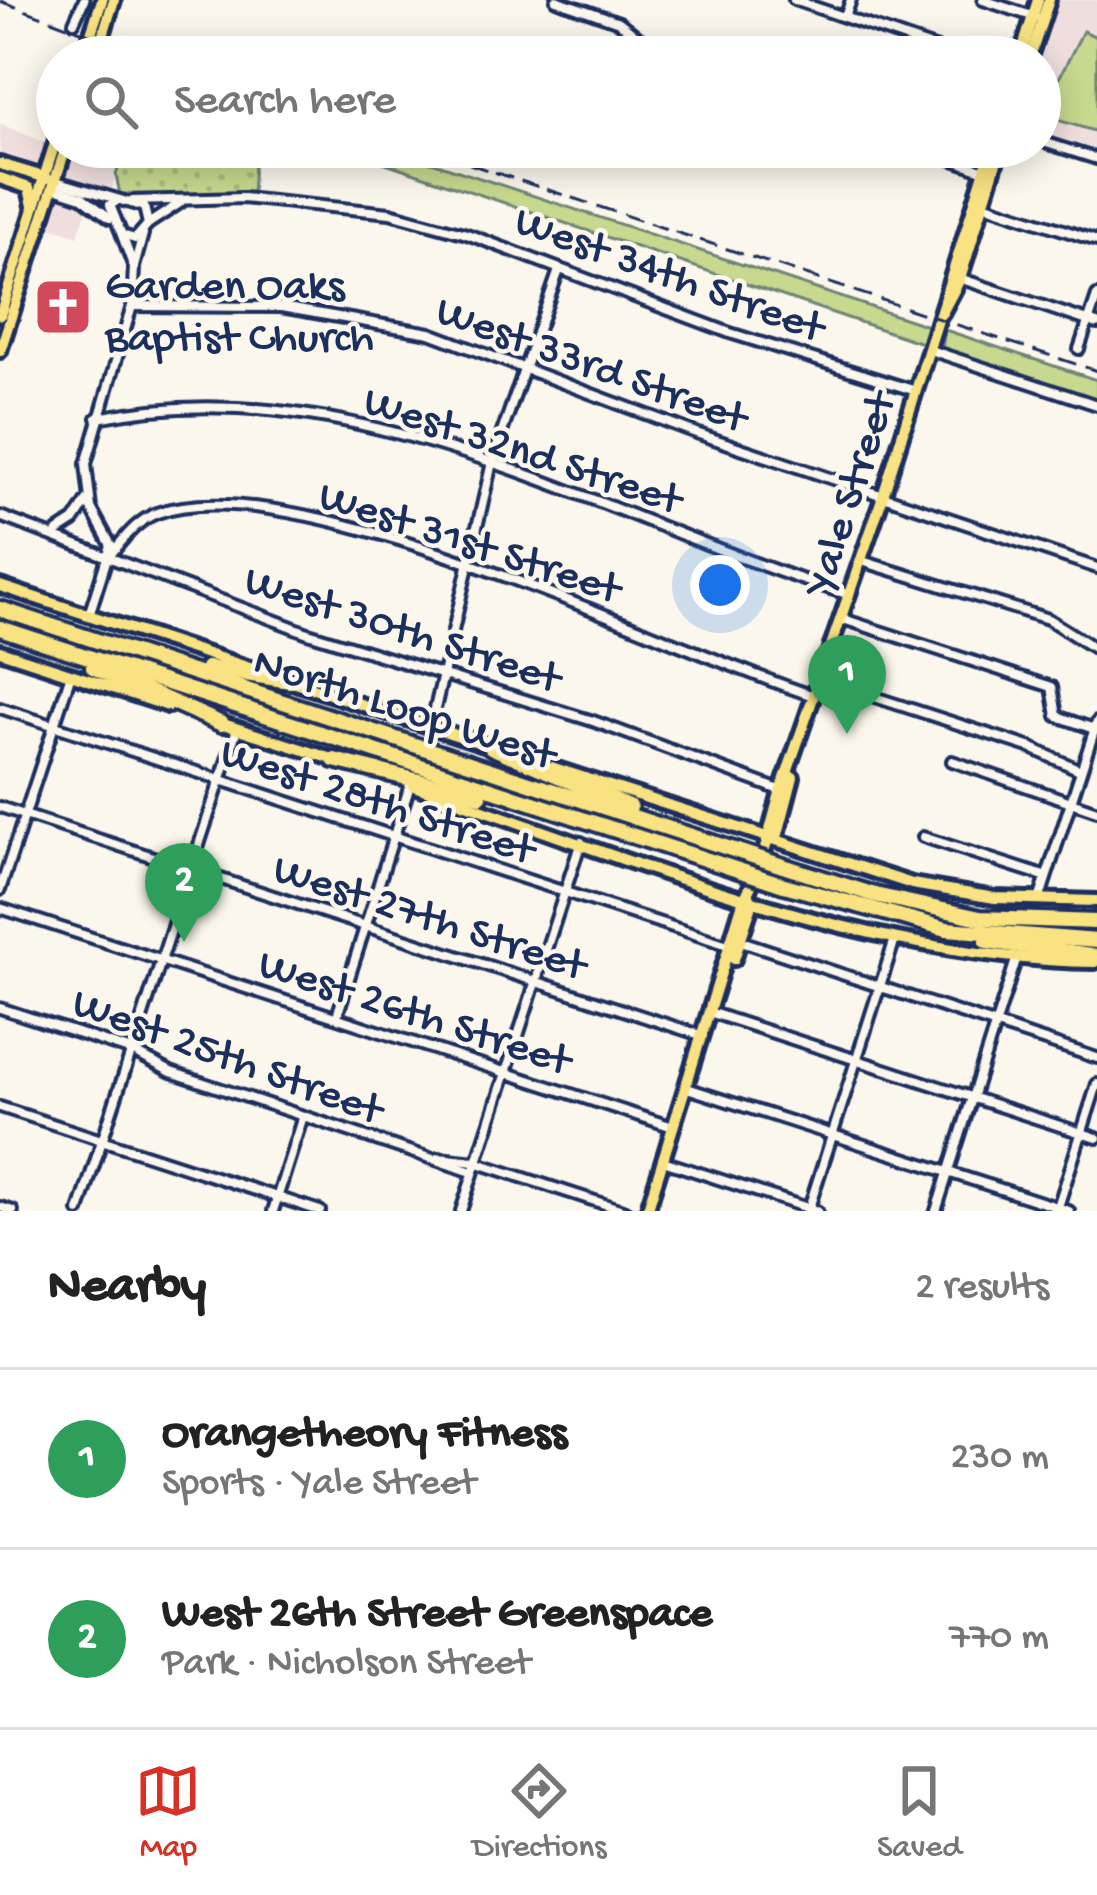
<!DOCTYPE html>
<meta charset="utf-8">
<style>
body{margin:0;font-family:"Gochi Hand",sans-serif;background:#f6f6f6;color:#222}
.you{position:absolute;left:720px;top:585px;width:42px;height:42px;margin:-30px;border:9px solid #fff;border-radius:50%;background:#1a73e8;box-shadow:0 0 0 18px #1a73e833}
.badge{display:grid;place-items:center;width:78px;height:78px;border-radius:50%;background:#d93025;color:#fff;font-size:39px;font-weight:700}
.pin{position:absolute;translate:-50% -99px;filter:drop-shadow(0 3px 6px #0008)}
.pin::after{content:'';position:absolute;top:63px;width:42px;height:36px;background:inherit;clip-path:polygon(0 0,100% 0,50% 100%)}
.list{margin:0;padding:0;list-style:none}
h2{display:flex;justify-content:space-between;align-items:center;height:156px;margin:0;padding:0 48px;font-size:51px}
h2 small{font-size:39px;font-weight:400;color:#767676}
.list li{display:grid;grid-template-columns:78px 1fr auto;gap:36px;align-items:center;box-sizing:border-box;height:180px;padding:0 48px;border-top:3px solid #e0e0e0}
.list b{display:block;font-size:45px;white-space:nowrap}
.list p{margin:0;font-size:39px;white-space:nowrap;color:#767676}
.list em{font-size:39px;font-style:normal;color:#767676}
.icon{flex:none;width:66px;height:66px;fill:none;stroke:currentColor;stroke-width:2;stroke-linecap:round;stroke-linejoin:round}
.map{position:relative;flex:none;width:1097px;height:1211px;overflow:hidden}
.search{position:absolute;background:#fff;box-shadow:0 6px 30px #0003;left:36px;right:36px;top:36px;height:132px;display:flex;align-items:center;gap:30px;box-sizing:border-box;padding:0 42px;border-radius:66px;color:#767676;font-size:45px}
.sheet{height:516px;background:#fff}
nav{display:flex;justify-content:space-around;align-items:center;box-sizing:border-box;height:168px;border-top:3px solid #e0e0e0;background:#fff;font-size:33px;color:#767676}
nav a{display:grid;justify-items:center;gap:6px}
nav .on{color:#d93025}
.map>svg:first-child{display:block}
</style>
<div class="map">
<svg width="1097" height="1211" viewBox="0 0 1097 1211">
<defs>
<pattern id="park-dots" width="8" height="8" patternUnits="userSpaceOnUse" patternTransform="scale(3)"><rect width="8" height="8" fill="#c6d98e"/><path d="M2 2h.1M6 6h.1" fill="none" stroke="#aabb7d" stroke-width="1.8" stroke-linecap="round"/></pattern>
</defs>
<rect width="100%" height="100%" fill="#fbf7ec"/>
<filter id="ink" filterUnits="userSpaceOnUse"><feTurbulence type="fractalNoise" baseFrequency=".00833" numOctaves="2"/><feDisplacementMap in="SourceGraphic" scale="24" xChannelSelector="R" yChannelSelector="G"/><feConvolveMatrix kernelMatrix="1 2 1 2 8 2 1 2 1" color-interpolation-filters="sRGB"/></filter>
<g filter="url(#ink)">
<g fill="#f0dede">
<path d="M1057 0H1097V150L1040 132V57Z"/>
<path d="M0 124 57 147H124L111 192 89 203 78 236 48 226 65 178 0 158Z"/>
</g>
<g fill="#c6d98e" stroke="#708476" stroke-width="3">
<path d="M1083 31 1097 37V132L1051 118 1045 106Z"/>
<path d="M338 147H386L928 326 922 343Z"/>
<path d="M945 330 1097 380V400L942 349Z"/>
</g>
<path fill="url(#park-dots)" stroke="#708476" stroke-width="3" d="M126 147H255L252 194H120L116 175Z"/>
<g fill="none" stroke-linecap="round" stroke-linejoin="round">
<g stroke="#1b2f5e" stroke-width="16">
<g id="minor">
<path d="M556 0 619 22 663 57"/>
<path d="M794 0 961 57"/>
<path d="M983 0 1035 17"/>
<path d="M845 17 851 0"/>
<path d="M74 22 84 0"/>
<path d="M1040 141 1097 159"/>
<path d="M916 147 985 171"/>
<path d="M56 181 144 207 148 224 135 239 122 235 110 205 118 200"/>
<path d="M54 188 82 197 110 218"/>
<path d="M133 201 243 198 390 213 467 234 730 333 916 391"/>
<path d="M983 204 1097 241"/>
<path d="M148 224 180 203"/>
<path d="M122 235 133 265"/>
<path d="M956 277 1097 324"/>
<path d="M132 306 281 307 430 333 696 433 1097 568"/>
<path d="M1079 349 1097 296"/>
<path d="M930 350 1097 405"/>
<path d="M97 418C361 364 606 521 850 595"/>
<path d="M0 516 308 633 593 721 785 792"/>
<path d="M57 532 74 521 87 501"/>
<path d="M110 555C124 539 136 521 157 513 297 463 666 649 814 696"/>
<path d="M862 561 1048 619 1097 650"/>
<path d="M89 615 111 545 91 508 86 464 132 306 134 267 143 234"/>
<path d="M843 619 1052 687 1057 716 1097 730"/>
<path d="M822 680 1029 747 1080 770"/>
<path d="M0 708 731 946"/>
<path d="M431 726 493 458 559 270"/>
<path d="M952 761 1097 811"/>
<path d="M0 807 703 1036"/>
<path d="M923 837 1044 876"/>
<path d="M0 890 71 674"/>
<path d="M1039 900 1097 722"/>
<path d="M0 908 673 1127"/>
<path d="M741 941 1097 1058"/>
<path d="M0 1008 132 1051 171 1072 472 1172"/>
<path d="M712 1013 1097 1138"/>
<path d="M337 1016 410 785"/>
<path d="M687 1088 1069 1211"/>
<path d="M0 1107 320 1211"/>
<path d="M438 1158 475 1162 626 1211"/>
<path d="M663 1161 817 1211"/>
<path d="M0 1207 13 1211"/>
<path d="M1057 1210 1097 1084"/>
<path d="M79 1211 237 729"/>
<path d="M273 1211 303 1116"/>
<path d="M461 1211 581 842"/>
<path d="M808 1211 894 942"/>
<path d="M936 1211 1016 960"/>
</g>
</g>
<g stroke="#1b2f5e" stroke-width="20">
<g id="major">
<path d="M83 57 102 0"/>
<path d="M96 57 114 0"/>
<path d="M1020 57 1038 0"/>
<path d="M1030 57 1049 0"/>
<path d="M0 164 47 178"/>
<path d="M0 178 29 188 33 206"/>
<path d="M942 313 960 279 1001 147"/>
<path d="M0 315 57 137"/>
<path d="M0 351 66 147"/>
<path d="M0 586 259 671"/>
<path d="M0 651 168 706"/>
<path d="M283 679 493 747"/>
<path d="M220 723 339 761"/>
<path d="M551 767 912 884 995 898 1097 901"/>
<path d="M414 786C633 860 862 959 1095 962"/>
<path d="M770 840 778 834 793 777"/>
<path d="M734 959 752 905 750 898"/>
<path d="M647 1211 743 902 760 867 780 793 883 496 992 147"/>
</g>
</g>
<g stroke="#1b2f5e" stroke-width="22">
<g id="highway">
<path d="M0 609 737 851"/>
<path d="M0 628 732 868"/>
<path d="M93 667 222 724"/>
<path d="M207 668 290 681"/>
<path d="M491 747 630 807"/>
<path d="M334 760 480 796"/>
<path d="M789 868 875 895 980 918 1097 922"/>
<path d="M784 885 947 929 1097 941"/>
<path d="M987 941 1097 957"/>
</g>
</g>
<use href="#minor" stroke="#fbf7ec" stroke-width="8"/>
<use href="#major" stroke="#f8e281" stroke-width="10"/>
<use href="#highway" stroke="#f8e281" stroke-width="14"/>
<g stroke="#1b2f5e" stroke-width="3" stroke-dasharray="18 9" stroke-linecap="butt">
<path d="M0 1 151 57"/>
<path d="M418 147 1097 371"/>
</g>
<g stroke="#1b2f5e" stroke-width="22" stroke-linecap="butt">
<g id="highway-bridge">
<path d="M737 851 789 868"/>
<path d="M732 868 784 885"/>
</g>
</g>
<use href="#highway-bridge" stroke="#f8e281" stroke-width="14"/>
</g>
</g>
<defs>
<g id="church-square" transform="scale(3)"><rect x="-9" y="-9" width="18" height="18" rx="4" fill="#d1495b" stroke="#fbf7ec"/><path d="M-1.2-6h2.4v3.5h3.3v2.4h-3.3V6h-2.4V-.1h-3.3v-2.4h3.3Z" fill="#fff"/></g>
</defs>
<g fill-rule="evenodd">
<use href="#church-square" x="63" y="307"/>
</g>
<g text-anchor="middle" stroke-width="9" stroke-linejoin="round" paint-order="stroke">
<g font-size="45" fill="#1b2f5e" stroke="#fbf7ec">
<text transform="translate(671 270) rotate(20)" y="16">West 34th Street</text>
<text transform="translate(593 360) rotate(20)" y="16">West 33rd Street</text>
<text transform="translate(524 446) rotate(18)" y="16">West 32nd Street</text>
<text transform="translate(846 492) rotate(-72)" y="16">Yale Street</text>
<text transform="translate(471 538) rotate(18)" y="16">West 31st Street</text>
<text transform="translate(404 625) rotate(18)" y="16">West 30th Street</text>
<text transform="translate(406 704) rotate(18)" y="16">North Loop West</text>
<text transform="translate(379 797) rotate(18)" y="16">West 28th Street</text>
<text transform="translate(431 913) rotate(18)" y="16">West 27th Street</text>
<text transform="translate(416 1008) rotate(18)" y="16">West 26th Street</text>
<text transform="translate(229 1052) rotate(20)" y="16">West 25th Street</text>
</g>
<g font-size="45" fill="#1b2f5e" stroke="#fbf7ec" text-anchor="start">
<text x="105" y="297">Garden Oaks<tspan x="105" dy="52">Baptist Church</tspan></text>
</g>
</g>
</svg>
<div class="you"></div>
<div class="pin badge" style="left:847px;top:734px;background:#2e9e5b">1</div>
<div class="pin badge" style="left:184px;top:942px;background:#2e9e5b">2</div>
<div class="search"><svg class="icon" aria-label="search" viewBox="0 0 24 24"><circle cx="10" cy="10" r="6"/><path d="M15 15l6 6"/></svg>Search here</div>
</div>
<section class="sheet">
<h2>Nearby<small>2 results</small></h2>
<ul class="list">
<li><span class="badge" style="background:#2e9e5b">1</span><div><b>Orangetheory Fitness</b><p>Sports · Yale Street</p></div><em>230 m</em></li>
<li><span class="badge" style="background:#2e9e5b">2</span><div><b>West 26th Street Greenspace</b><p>Park · Nicholson Street</p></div><em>770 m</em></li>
</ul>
</section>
<nav>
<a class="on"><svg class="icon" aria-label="map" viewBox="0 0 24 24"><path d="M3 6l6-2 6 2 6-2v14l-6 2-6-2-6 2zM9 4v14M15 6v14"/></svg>Map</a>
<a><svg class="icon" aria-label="directions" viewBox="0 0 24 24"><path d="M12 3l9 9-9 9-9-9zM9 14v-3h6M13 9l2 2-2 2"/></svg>Directions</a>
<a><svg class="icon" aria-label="saved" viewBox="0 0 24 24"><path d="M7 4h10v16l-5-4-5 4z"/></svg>Saved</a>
</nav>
